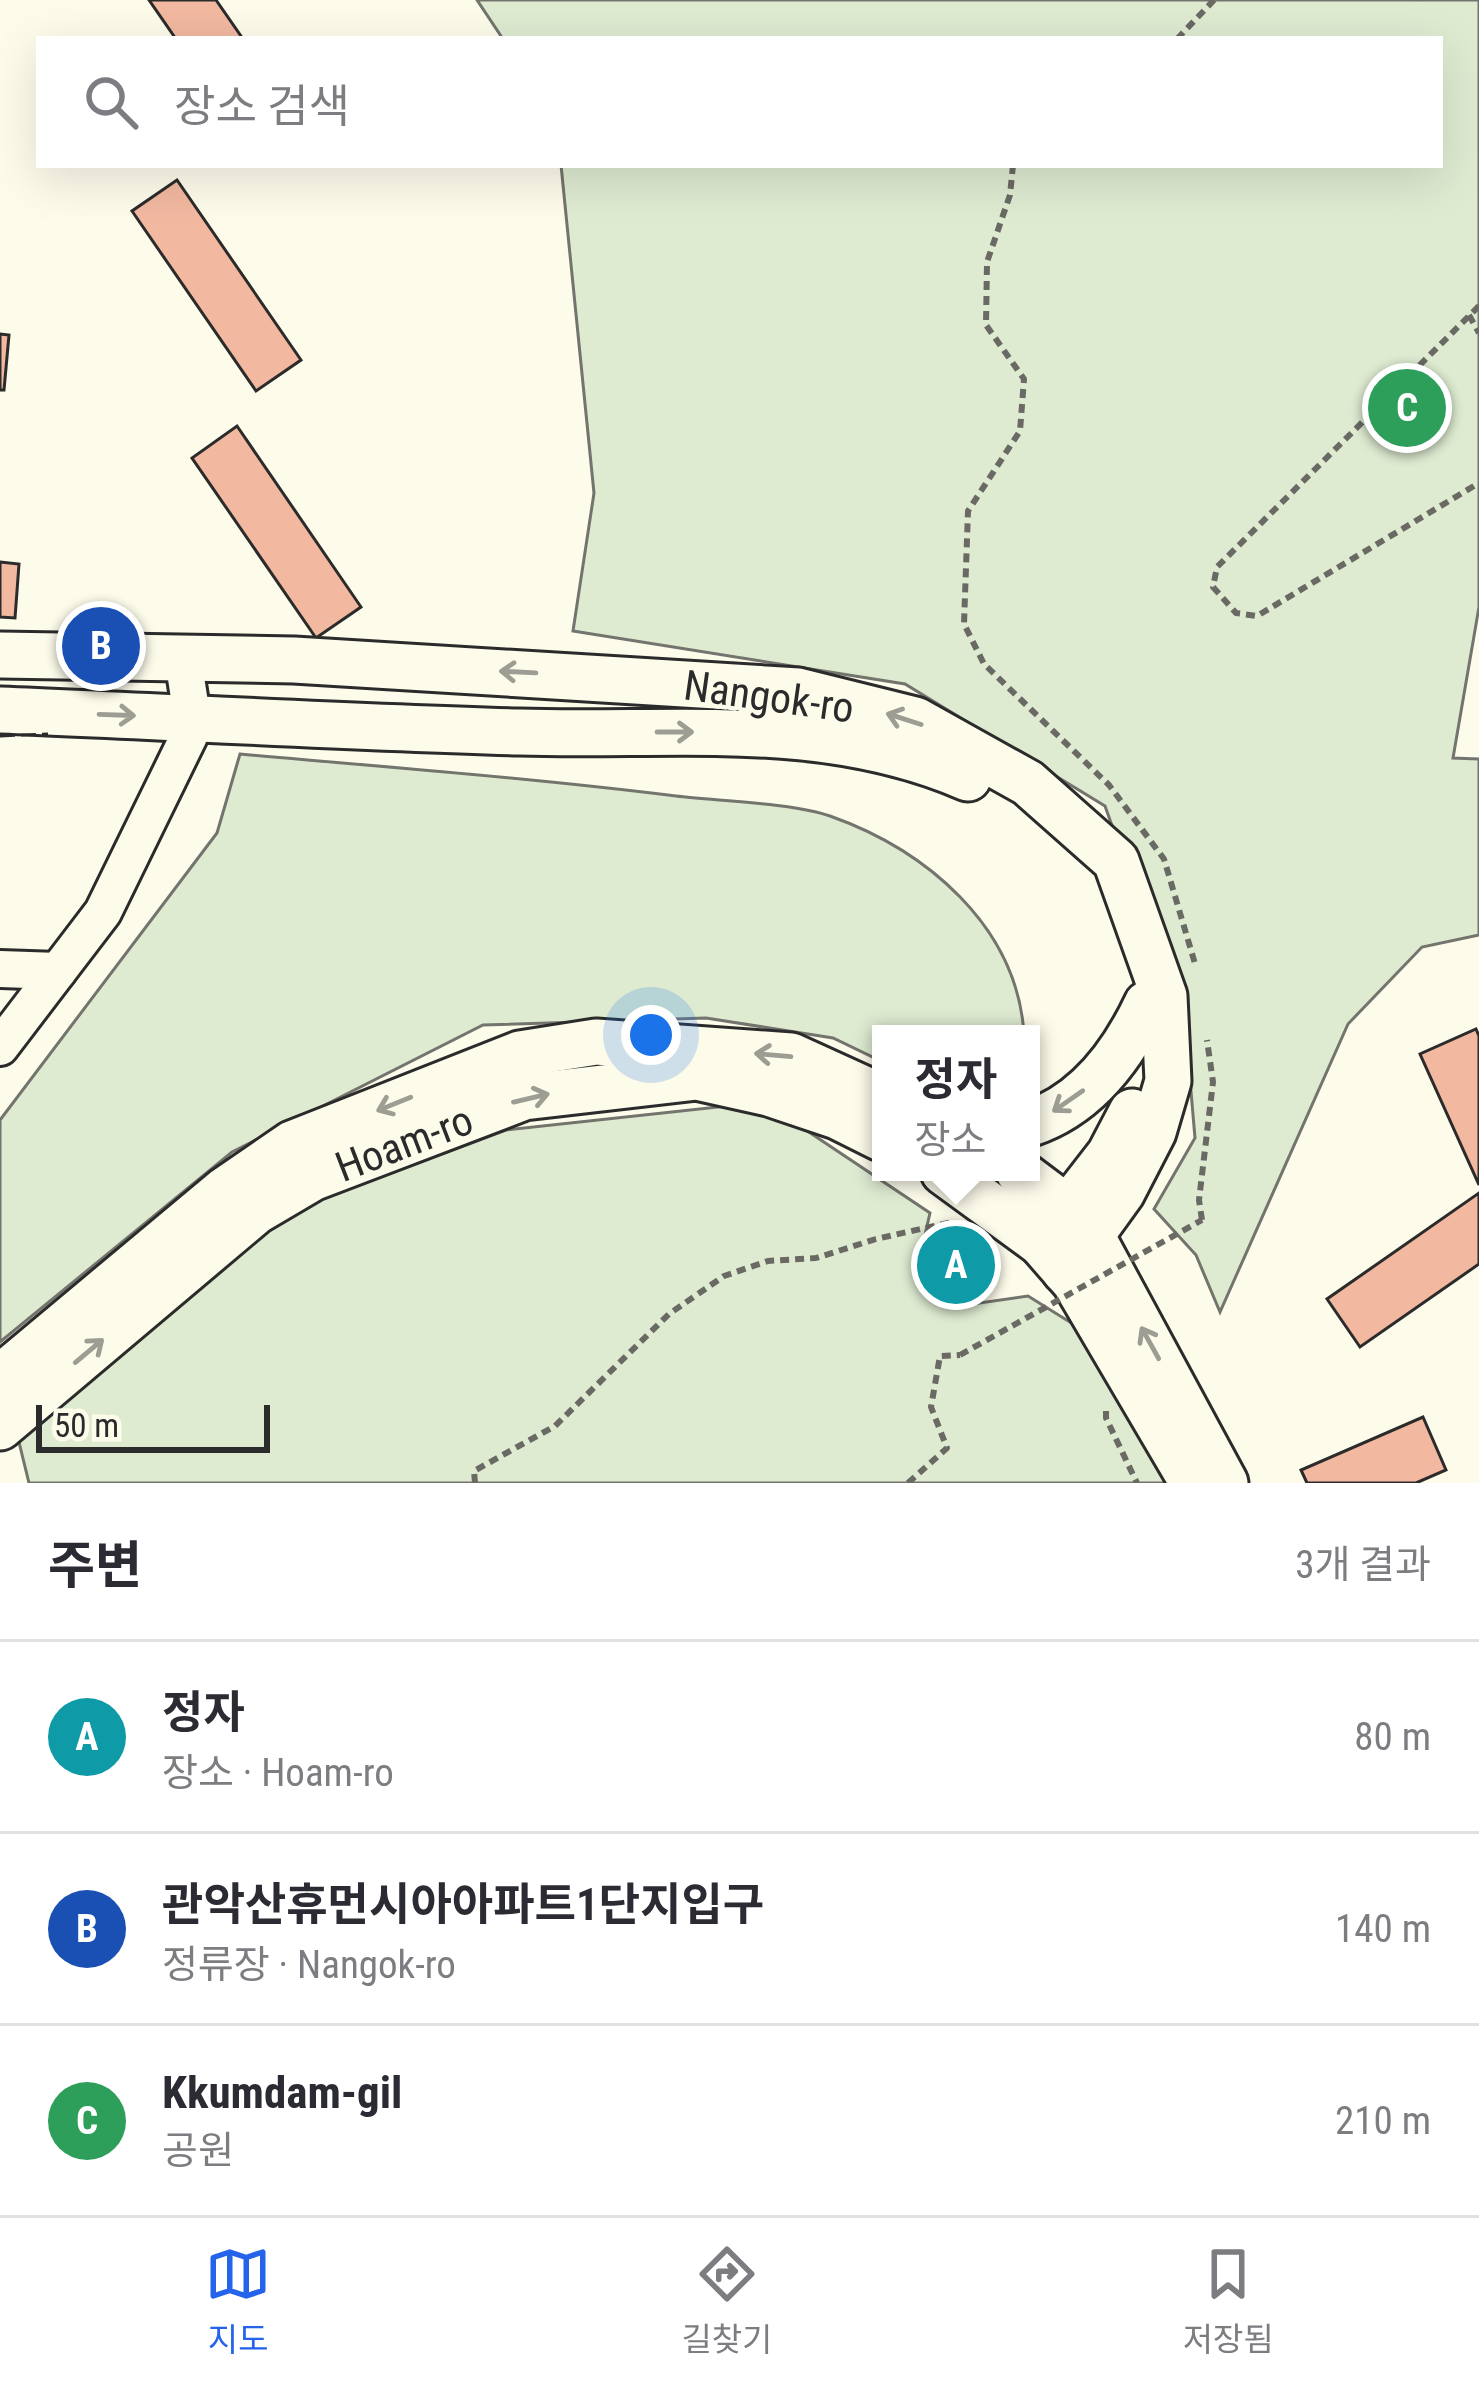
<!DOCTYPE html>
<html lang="ko">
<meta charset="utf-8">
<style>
body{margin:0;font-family:"Roboto Condensed","Noto Sans KR",sans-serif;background:#f2f2f3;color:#2b2b33}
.scale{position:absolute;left:36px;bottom:30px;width:234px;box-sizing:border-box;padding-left:12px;border:6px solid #2b2b2b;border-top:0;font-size:33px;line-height:42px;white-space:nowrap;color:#2b2b2b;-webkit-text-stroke:9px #fdfbea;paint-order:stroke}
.you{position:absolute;left:651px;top:1035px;width:42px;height:42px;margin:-30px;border:9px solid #fff;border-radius:50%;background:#1a73e8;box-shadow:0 0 0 18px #1a73e833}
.badge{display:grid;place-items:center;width:78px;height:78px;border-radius:50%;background:#2563eb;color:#fff;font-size:39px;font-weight:700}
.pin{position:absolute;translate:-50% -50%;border:6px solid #fff;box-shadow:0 3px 12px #0006}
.popup{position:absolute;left:872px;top:1025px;width:168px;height:156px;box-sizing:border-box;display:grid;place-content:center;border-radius:0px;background:#fff;filter:drop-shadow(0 3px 9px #0005);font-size:39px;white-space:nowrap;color:#7c7c81}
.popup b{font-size:45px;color:#2b2b33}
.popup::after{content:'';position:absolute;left:50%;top:100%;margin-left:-24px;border:24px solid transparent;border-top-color:#fff}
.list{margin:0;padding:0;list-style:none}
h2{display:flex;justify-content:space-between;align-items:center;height:156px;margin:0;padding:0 48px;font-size:51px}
h2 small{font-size:39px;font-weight:400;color:#7c7c81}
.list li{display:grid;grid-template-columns:78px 1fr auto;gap:36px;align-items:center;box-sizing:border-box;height:192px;padding:0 48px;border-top:3px solid #e1e1e2}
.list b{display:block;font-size:45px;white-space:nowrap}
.list p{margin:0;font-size:39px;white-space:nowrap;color:#7c7c81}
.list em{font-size:39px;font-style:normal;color:#7c7c81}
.icon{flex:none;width:66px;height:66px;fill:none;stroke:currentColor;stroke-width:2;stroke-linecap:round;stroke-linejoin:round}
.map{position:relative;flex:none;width:1479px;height:1483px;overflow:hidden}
.search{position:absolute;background:#fff;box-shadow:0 12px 48px #0002;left:36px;right:36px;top:36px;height:132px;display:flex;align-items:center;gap:30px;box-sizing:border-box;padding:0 42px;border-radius:0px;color:#7c7c81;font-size:45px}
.sheet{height:732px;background:#fff}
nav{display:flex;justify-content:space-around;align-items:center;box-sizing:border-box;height:168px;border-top:3px solid #e1e1e2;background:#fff;font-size:33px;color:#7c7c81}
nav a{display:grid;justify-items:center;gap:6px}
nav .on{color:#2563eb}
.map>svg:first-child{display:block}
</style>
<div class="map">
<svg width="1479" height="1483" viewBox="0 0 1479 1483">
<rect width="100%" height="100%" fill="#fdfbea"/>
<g fill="#deebd1" stroke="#74746e" stroke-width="3">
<path d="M477 0H1479V607L1453 758 1479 759V935L1422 947 1348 1024 1220 1312 1196 1255 1154 1209 1195 1138 1186 1033 1105 806 905 684 573 631 594 493 561 165H1440V39H503Z"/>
<path d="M240 754C386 767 531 778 676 796 718 801 794 803 830 816 926 850 1017 926 1024 1034H881V1061L833 1038 706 1018 483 1025 232 1152 0 1342V1120L217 833Z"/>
<path d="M764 1102 930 1213 919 1261 952 1307 1028 1296 1094 1337 1170 1483H29L18 1438 276 1216 506 1130Z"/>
</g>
<g fill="#f2b8a0" stroke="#2b2b2b" stroke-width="3">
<path d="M149 0H216L243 39H176Z"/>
<path d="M177 180 301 360 256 391 132 211Z"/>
<path d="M0 334 9 335 4 390H0Z"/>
<path d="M237 426 361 607 316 638 192 458Z"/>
<path d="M0 562 19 564 15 618 0 617Z"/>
<path d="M1476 1029 1479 1036V1185L1420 1054Z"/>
<path d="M1479 1193V1264L1360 1347 1327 1299Z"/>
<path d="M952 1253 965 1254 969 1267 960 1277 948 1275 943 1264Z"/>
<path d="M1423 1417 1446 1470 1416 1483H1307L1301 1470Z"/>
</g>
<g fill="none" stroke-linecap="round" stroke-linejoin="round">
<g stroke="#2b2b2b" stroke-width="42">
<g id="minor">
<path d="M0 969 58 971"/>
<path d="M0 1047 103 912 189 736 192 717 183 658"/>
</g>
</g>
<g stroke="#2b2b2b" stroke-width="51">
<g id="major">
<path d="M0 655 294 660 798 691 915 720 1028 783 1116 861 1164 996 1168 1081 1153 1132 1122 1192 1065 1271"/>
<path d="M0 710C173 717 346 727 519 732 673 737 822 715 968 778"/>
<path d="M1031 1123C1087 1104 1123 1055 1147 1004"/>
<path d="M944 1172 1041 1243 1075 1282 1193 1483"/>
<path d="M1019 1172 1067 1208 1092 1237 1225 1483"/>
<path d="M1041 1243 1110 1154 1132 1112"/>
<path d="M0 1378 225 1190 292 1144 520 1054 596 1042 791 1056 881 1097"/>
<path d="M0 1427 256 1211 312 1178 524 1097 697 1077 769 1093 837 1116 881 1138"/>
</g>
</g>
<g stroke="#6a6964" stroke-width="6" stroke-dasharray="9 6" stroke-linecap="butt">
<path d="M1177 39 1214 0"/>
<path d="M1013 165 1010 195 987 262 986 325 1024 379 1020 431 968 511 964 624 984 664 1109 785 1164 859 1196 967"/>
<path d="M1479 306 1217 567 1213 587 1236 613 1257 616 1479 483"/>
<path d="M1469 315 1479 333"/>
<path d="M1202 1220 1199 1200 1213 1082 1207 1040"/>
<path d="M1106 1411V1418L1137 1483"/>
<path d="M475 1483 474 1471 555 1426 669 1314 724 1276 768 1261 816 1258 876 1239 952 1222"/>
<path d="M908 1483 947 1448 931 1407 940 1356 960 1355"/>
</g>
<use href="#minor" stroke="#fdfbea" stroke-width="36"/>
<use href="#major" stroke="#fdfbea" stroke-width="45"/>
<path stroke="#6a6964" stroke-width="6" stroke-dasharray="9 6" stroke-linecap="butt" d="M960 1355 1202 1220"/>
<path stroke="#2b2b2b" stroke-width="3" stroke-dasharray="15 6" stroke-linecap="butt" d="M0 736 48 734"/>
</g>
<defs><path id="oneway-shaft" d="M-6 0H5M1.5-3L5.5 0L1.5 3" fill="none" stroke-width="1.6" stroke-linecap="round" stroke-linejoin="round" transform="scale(3)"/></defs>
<g stroke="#9e9d94">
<use href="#oneway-shaft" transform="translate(518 672) rotate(-177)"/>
<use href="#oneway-shaft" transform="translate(117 715) rotate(2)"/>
<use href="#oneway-shaft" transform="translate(904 719) rotate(-162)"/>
<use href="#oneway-shaft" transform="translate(675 732)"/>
<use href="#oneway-shaft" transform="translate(773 1055) rotate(-175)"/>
<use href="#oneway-shaft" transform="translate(531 1098) rotate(-13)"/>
<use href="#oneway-shaft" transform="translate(1068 1101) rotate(145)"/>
<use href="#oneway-shaft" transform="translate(394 1104) rotate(158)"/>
<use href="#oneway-shaft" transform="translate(1150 1343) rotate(-119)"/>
<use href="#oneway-shaft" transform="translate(89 1351) rotate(-40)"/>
</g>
<g text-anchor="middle" stroke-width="9" stroke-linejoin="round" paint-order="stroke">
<g font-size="42" fill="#2b2b2b" stroke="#fdfbea">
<text transform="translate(769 696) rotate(8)" y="15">Nangok-ro</text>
<text transform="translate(404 1143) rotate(-21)" y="15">Hoam-ro</text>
</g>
</g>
</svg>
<div class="scale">50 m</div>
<div class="you"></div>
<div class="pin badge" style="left:956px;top:1265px;background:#0f9aa8">A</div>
<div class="popup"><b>정자</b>장소</div>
<div class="pin badge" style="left:101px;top:646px;background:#1a4fb4">B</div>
<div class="pin badge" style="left:1407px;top:408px;background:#2e9e5b">C</div>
<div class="search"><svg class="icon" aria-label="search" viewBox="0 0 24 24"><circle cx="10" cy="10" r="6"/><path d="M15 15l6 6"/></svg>장소 검색</div>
</div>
<section class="sheet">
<h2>주변<small>3개 결과</small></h2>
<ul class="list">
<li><span class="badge" style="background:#0f9aa8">A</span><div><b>정자</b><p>장소 · Hoam-ro</p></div><em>80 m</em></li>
<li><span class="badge" style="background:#1a4fb4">B</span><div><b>관악산휴먼시아아파트1단지입구</b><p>정류장 · Nangok-ro</p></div><em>140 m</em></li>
<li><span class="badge" style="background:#2e9e5b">C</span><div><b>Kkumdam-gil</b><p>공원</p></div><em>210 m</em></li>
</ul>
</section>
<nav>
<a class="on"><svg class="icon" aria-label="map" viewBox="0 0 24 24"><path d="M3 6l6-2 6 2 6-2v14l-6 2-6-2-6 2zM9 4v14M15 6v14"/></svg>지도</a>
<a><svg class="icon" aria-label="directions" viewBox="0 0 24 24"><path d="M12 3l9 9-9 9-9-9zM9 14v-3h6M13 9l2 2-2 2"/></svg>길찾기</a>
<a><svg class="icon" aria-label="saved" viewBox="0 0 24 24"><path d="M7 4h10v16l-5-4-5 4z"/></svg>저장됨</a>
</nav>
